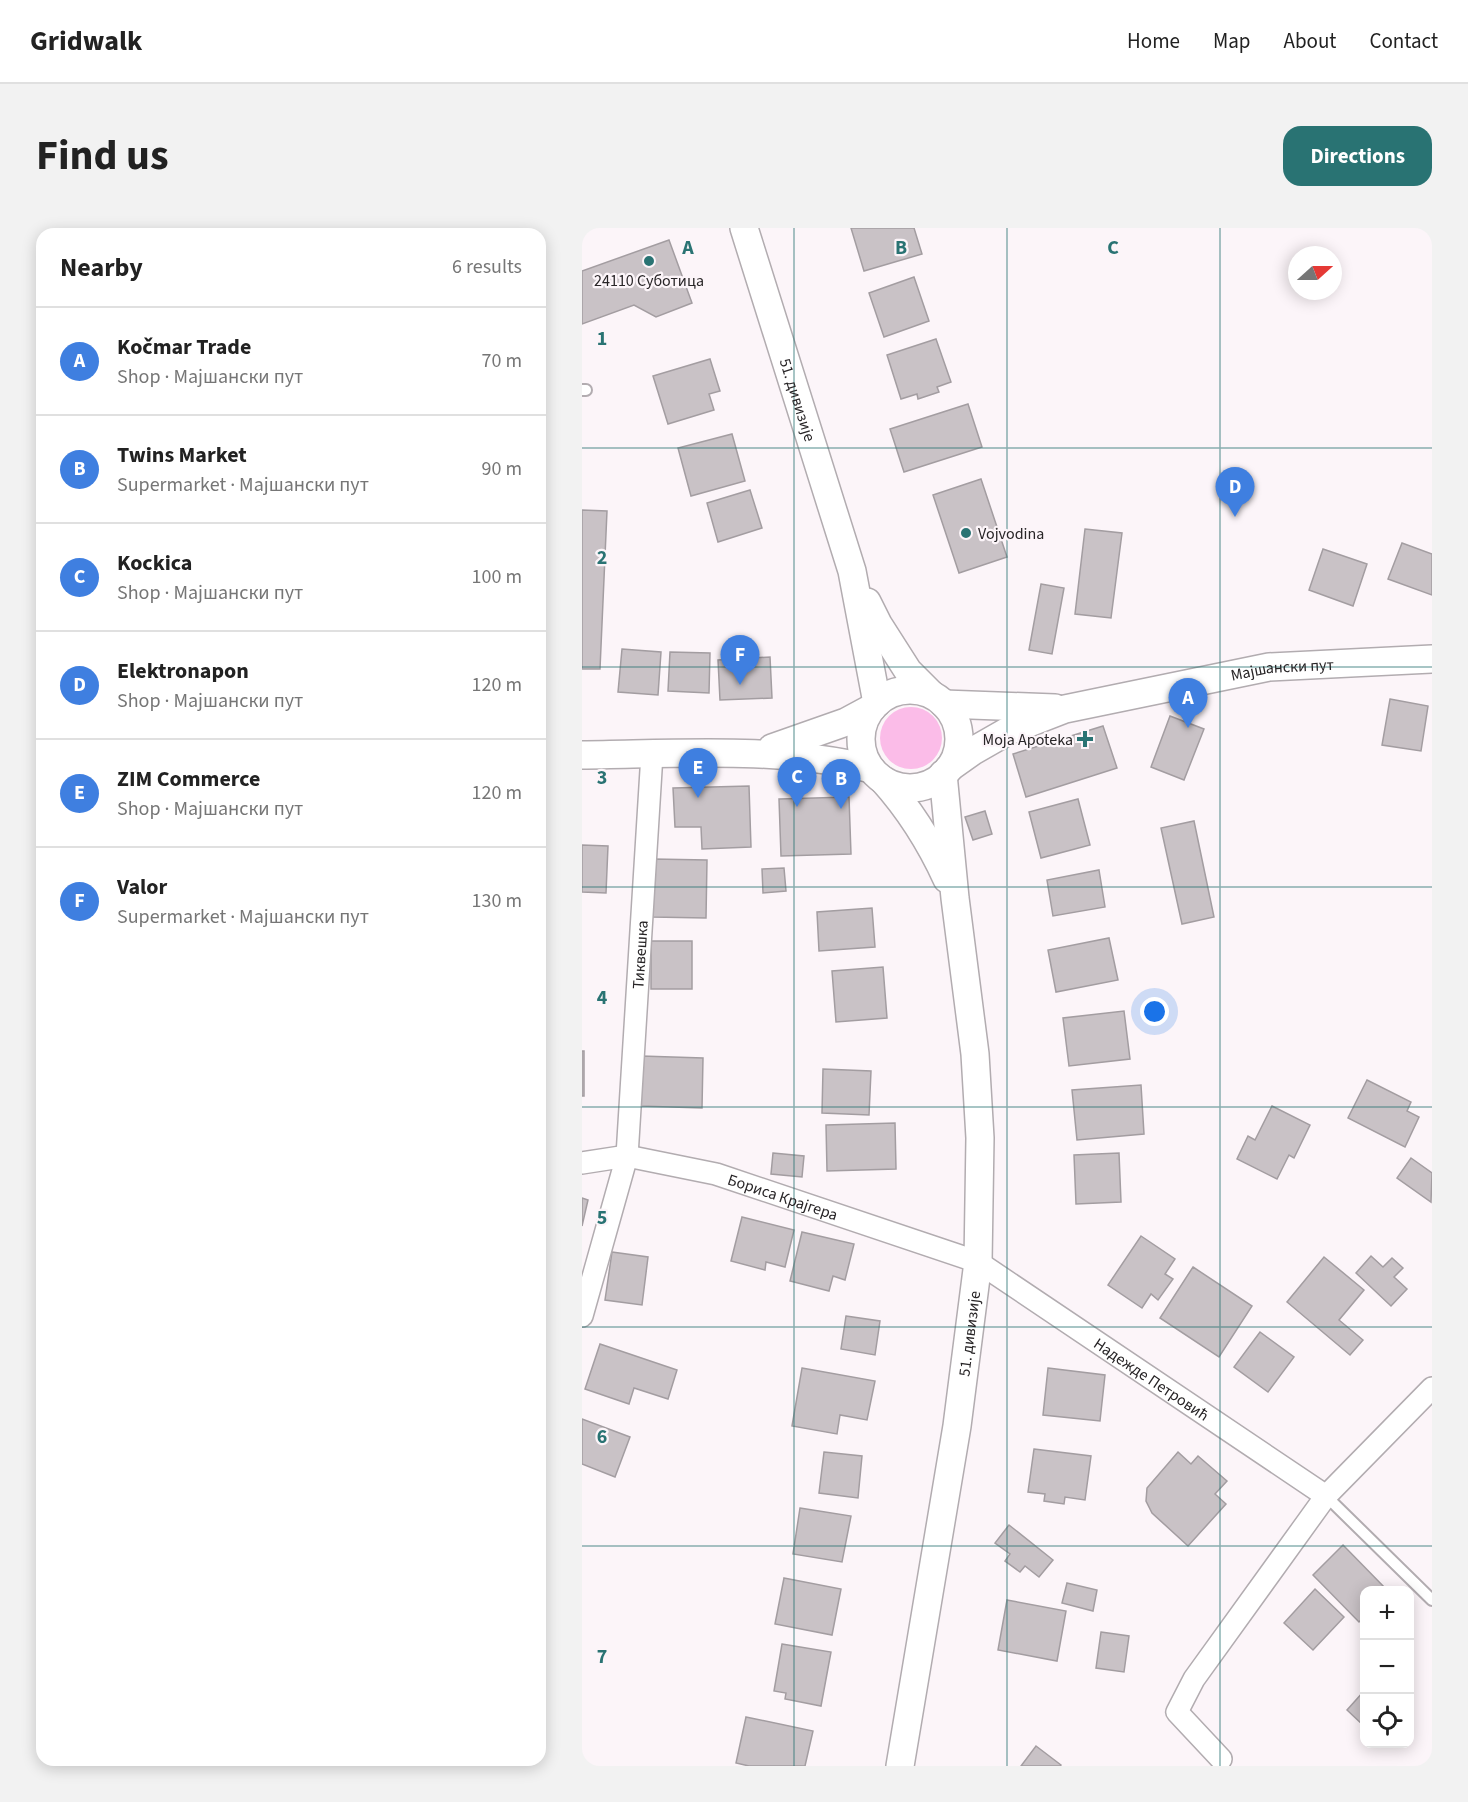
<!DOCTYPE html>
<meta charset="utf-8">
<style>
body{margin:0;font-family:"Source Sans 3",sans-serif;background:#f2f2f2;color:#222}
.controls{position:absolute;right:18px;bottom:18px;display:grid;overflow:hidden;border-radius:12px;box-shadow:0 3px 15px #0003}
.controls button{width:54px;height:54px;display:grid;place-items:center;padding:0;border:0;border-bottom:2px solid #e0e0e0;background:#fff;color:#222;font:30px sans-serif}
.compass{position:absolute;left:706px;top:18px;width:54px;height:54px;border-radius:50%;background:#fff;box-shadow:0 3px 15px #0003;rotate:69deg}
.you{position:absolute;left:573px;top:784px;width:21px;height:21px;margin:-15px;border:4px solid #fff;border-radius:50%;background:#1a73e8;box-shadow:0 0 0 9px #1a73e833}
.badge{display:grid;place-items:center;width:39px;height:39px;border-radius:50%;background:#297373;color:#fff;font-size:20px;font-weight:700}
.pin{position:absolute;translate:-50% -50px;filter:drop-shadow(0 2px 3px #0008)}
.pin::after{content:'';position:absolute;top:32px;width:21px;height:18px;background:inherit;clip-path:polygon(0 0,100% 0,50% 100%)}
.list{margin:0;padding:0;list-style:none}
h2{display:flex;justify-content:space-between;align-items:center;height:78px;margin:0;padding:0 24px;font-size:26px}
h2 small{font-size:20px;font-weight:400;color:#767676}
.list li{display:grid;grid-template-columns:39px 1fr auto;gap:18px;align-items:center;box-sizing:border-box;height:108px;padding:0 24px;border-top:2px solid #e0e0e0}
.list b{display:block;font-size:22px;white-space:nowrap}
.list p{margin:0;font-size:20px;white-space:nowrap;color:#767676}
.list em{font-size:20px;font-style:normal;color:#767676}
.icon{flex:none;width:33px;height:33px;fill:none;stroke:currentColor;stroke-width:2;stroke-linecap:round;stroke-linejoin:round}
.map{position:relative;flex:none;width:850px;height:1538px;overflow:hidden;border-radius:18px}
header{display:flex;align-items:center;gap:36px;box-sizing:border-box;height:84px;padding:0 30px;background:#fff;border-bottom:2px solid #e0e0e0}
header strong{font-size:28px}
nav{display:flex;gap:33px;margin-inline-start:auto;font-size:21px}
.intro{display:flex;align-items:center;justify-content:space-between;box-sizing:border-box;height:144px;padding:0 36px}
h1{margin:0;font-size:42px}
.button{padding:15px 27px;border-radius:18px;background:#297373;color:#fff;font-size:21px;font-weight:700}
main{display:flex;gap:36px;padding:0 36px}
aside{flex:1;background:#fff;border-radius:18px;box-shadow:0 3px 15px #0003}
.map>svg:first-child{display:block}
</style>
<header>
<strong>Gridwalk</strong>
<nav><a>Home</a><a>Map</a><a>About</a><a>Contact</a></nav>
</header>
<div class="intro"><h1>Find us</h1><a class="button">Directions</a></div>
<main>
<aside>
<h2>Nearby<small>6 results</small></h2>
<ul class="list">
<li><span class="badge" style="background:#3f7fe0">A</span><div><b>Kočmar Trade</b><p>Shop · Мајшански пут</p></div><em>70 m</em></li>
<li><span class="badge" style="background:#3f7fe0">B</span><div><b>Twins Market</b><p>Supermarket · Мајшански пут</p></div><em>90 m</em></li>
<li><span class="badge" style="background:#3f7fe0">C</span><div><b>Kockica</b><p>Shop · Мајшански пут</p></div><em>100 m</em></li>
<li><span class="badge" style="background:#3f7fe0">D</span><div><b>Elektronapon</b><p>Shop · Мајшански пут</p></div><em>120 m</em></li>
<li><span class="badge" style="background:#3f7fe0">E</span><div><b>ZIM Commerce</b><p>Shop · Мајшански пут</p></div><em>120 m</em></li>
<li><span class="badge" style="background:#3f7fe0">F</span><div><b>Valor</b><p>Supermarket · Мајшански пут</p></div><em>130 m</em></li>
</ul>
</aside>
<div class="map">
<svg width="850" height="1538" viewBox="0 0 850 1538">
<rect width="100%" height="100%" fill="#fcf5f9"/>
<circle fill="#fbbce8" cx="329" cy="510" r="31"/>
<g fill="#c9c2c6" stroke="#a39da1" stroke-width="1.5">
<path d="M269 0H332L340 26 282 43Z"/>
<path d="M87 12 110 75 74 89 52 77 0 96V43Z"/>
<path d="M332 49 347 93 302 109 287 65Z"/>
<path d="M354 111 369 154 355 159 357 164 336 171 335 166 319 171 305 127Z"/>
<path d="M128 131 138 163 127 166 132 182 86 196 71 148Z"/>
<path d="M386 176 400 219 322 244 308 201Z"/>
<path d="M150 206 163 253 109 268 96 220Z"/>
<path d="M399 251 425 329 377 345 351 267Z"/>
<path d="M168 262 180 300 136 314 125 275Z"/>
<path d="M0 282 25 283 18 441H0Z"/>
<path d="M503 301 540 305 529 390 493 386Z"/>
<path d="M820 315 850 326V367L806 351Z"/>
<path d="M741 321 785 336 771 378 727 362Z"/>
<path d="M459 356 482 360 470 426 447 422Z"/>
<path d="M40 421 79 424 76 467 36 464Z"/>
<path d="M88 424 128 425 127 465 86 463Z"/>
<path d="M188 429 190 470 138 472 136 432Z"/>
<path d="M808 471 846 478 839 523 800 517Z"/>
<path d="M588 488 622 501 602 552 569 539Z"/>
<path d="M521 498 535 540 444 569 431 526Z"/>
<path d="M167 558 169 619 120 621 119 599H93L91 560Z"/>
<path d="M267 569 269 626 199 628 197 571Z"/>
<path d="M496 571 508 617 459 630 447 584Z"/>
<path d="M403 583 410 606 391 612 383 589Z"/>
<path d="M612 593 632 689 600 696 579 600Z"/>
<path d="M0 617 26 618 24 665 0 664Z"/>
<path d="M71 631 125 632 124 690 70 689Z"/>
<path d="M202 640 204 663 181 665 180 641Z"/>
<path d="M517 642 523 679 471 688 465 652Z"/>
<path d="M290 680 293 719 237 723 235 684Z"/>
<path d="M527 710 536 752 474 764 466 722Z"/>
<rect x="69" y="713" width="41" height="48"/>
<path d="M301 739 305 790 254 794 250 743Z"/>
<path d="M542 783 548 831 487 838 481 790Z"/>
<rect x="0" y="823" width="2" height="45"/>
<path d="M59 828 121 830 120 880 58 878Z"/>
<path d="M241 841 289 843 287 887 240 885Z"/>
<path d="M785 852 829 874 825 883 837 889 823 919 766 890Z"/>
<path d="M559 857 562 906 495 912 490 862Z"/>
<path d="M690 878 728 897 712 930 707 927 695 951 655 931 666 908 673 912Z"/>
<path d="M313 895 314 941 245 943 244 897Z"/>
<path d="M191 925 222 928 220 949 189 946Z"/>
<path d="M537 925 539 974 494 976 492 927Z"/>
<path d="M829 930 850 945 849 974 815 950Z"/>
<path d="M0 970 6 972 0 998Z"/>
<path d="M160 989 212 1002 203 1039 184 1034 183 1042 149 1033Z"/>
<path d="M220 1004 272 1016 263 1052 251 1048 247 1063 208 1053Z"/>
<path d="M559 1008 593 1031 583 1046 591 1051 576 1072 569 1066 560 1080 526 1057Z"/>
<path d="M30 1024 66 1029 60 1077 23 1072Z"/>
<path d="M789 1028 801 1039 810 1030 821 1040 812 1049 825 1061 809 1078 774 1045Z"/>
<path d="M742 1029 782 1062 757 1092 781 1112 768 1127 705 1074Z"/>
<path d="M611 1039 670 1078 637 1129 578 1090Z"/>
<path d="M264 1088 298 1093 293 1127 259 1121Z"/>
<path d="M678 1104 712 1129 686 1164 652 1139Z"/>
<path d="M18 1116 95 1142 86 1171 52 1160 47 1176 3 1161Z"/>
<path d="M220 1140 293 1153 285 1192 258 1187 255 1206 210 1198Z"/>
<path d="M466 1140 523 1147 518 1193 461 1187Z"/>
<path d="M0 1191 48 1209 33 1249 0 1236Z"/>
<path d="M452 1221 509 1228 503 1272 483 1269 482 1276 462 1273 463 1266 446 1264Z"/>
<path d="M242 1224 280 1228 276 1270 237 1265Z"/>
<path d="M596 1224 609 1236 616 1228 645 1253 633 1266 644 1276 606 1318 570 1285 564 1273 565 1260Z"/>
<path d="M218 1280 269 1288 260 1334 211 1326Z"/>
<path d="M427 1297 471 1332 457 1349 443 1338 438 1344 423 1333 428 1326 413 1315Z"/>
<path d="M761 1317 805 1362H782V1389L777 1394 731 1347Z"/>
<path d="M202 1350 259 1361 250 1407 193 1396Z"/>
<path d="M485 1355 515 1362 511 1383 480 1375Z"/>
<path d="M733 1361 762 1389 731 1422 702 1395Z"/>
<path d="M425 1372 484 1383 475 1433 416 1422Z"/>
<path d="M519 1404 547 1408 542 1444 514 1440Z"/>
<path d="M200 1416 249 1424 239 1478 203 1471 204 1465 192 1463Z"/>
<path d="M782 1463V1498L765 1482Z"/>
<path d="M164 1489 231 1503 223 1538H167L154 1535Z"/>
<path d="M454 1518 479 1537 478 1538H439Z"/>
</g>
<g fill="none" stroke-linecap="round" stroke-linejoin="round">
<g stroke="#b2acb0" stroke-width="14">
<g id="service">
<path d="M0 162H4"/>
<path d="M744 1268 850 1372"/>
</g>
</g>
<g stroke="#b2acb0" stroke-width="24">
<g id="minor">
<path id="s1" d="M0 935 45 928 134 946 396 1034 744 1268 850 1160"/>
<path id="s2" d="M0 1088 45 928 70 526"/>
<path d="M639 1531 595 1484 612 1451 744 1268"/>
</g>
</g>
<g stroke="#b2acb0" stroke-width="30">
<g id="tertiary">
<path id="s3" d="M162 0 270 343 295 475"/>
<path d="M285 374 296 396 326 443 349 466"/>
<circle cx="328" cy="511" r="49"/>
<path d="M362 476 473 480"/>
<path d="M190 520 264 494 290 480"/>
<path d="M0 527C93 526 199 518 289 541"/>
<path id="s4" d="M367 540 391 523 426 503 483 481 687 439 850 431"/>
<path d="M301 552C328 582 348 614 365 651"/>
<path id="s5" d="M318 1538 375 1198 396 1034 398 910 393 826 373 670 361 546"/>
</g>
</g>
<use href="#service" stroke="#fff" stroke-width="10"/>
<use href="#minor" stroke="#fff" stroke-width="21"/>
<use href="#tertiary" stroke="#fff" stroke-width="27"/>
</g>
<path fill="none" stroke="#297373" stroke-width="1.5" stroke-opacity="0.55" d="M212 0V1538M425 0V1538M638 0V1538M0 220H850M0 439H850M0 659H850M0 879H850M0 1099H850M0 1318H850"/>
<g fill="#297373" stroke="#fcf5f9" stroke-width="2">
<circle cx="67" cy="33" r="6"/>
<circle cx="384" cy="305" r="6"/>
<path d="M500 502h6v6h6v6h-6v6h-6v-6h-6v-6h6z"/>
</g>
<g text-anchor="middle" stroke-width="4.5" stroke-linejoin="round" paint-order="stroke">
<g font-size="16" fill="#282527" stroke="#fcf5f9">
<text x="67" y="58">24110 Суботица</text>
<text x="396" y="311" text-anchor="start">Vojvodina</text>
<text x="491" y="517" text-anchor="end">Moja Apoteka</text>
</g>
<g font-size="16" fill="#282527" stroke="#fcf5f9">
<text dy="6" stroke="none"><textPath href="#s3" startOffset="180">51. дивизије</textPath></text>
<text dy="6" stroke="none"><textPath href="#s4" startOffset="352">Мајшански пут</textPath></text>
<text dy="6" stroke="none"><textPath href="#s2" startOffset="368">Тиквешка</textPath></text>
<text dy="6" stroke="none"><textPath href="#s1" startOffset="207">Бориса Крајгера</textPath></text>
<text dy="6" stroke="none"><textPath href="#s5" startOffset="438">51. дивизије</textPath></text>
<text dy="6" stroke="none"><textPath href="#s1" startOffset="622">Надежде Петровић</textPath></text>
</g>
</g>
<g font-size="20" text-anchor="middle" font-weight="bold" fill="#297373" stroke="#fcf5f9" stroke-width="4.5" stroke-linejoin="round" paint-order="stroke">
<text x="106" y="26">A</text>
<text x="319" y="26">B</text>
<text x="531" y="26">C</text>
<text x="20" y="117">1</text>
<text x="20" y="336">2</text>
<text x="20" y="556">3</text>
<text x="20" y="776">4</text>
<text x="20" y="996">5</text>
<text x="20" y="1215">6</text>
<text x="20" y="1435">7</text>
</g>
</svg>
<div class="controls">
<button>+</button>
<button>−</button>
<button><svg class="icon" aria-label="locate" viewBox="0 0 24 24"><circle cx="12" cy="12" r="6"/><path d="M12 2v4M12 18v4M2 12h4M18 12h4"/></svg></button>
</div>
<svg class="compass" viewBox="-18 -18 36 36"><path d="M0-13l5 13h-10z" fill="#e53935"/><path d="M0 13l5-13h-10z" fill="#767676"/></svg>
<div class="you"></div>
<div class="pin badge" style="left:606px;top:500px;background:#3f7fe0">A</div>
<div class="pin badge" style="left:259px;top:581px;background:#3f7fe0">B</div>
<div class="pin badge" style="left:215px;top:579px;background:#3f7fe0">C</div>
<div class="pin badge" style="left:653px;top:289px;background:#3f7fe0">D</div>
<div class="pin badge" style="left:116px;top:570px;background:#3f7fe0">E</div>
<div class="pin badge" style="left:158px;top:457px;background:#3f7fe0">F</div>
</div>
</main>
